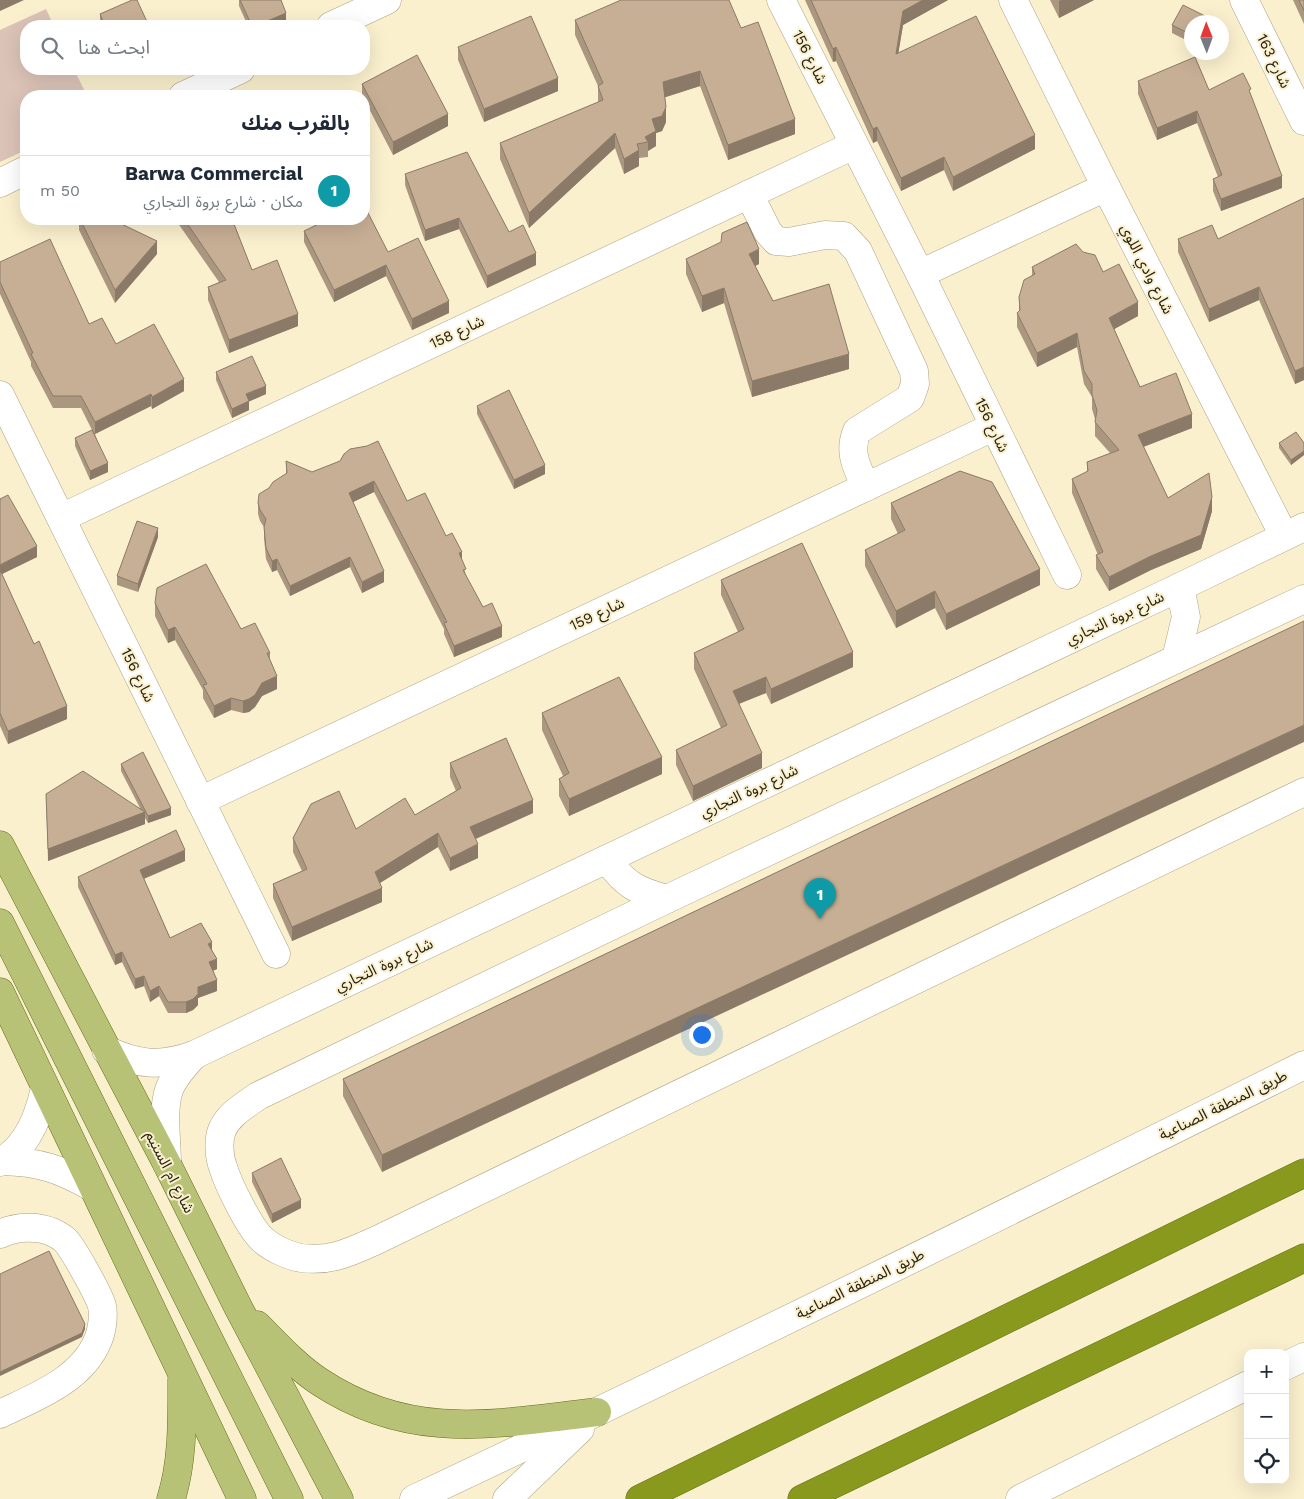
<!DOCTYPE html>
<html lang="ar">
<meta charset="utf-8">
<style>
body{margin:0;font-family:"Work Sans","Noto Sans Arabic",sans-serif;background:#f2f2f3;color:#1f2937;direction:rtl}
.controls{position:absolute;right:15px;bottom:15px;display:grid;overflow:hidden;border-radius:10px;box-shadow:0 5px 20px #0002}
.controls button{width:45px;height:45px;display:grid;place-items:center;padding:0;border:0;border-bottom:1px solid #e0e1e3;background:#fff;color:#1f2937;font:25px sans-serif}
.compass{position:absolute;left:1184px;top:15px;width:45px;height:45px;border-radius:50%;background:#fff;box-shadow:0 5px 20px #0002;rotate:359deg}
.you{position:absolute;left:701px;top:1034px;width:18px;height:18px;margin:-12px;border:4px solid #fff;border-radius:50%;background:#1a73e8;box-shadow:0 0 0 8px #1a73e833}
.badge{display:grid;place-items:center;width:32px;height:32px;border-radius:50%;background:#982b8c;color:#fff;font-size:16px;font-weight:700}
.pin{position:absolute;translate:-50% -41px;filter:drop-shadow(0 1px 2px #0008)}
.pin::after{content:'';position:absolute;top:26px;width:18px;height:15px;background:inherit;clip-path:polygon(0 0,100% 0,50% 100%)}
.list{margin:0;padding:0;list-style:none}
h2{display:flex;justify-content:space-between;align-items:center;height:65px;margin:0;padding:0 20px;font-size:21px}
h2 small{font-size:16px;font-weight:400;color:#747a83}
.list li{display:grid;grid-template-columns:32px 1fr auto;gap:15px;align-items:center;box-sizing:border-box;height:70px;padding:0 20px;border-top:1px solid #e0e1e3}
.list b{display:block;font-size:19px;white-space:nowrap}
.list p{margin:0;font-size:16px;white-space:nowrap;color:#747a83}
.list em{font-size:16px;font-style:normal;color:#747a83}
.icon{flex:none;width:28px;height:28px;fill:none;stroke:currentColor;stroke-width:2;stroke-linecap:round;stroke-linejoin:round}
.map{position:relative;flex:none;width:1304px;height:1499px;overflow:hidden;direction:ltr}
.search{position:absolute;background:#fff;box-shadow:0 5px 20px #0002;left:20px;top:20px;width:350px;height:55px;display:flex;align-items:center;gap:12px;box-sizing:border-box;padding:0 18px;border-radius:20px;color:#747a83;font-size:19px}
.panel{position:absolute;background:#fff;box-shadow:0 5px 20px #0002;left:20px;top:90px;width:350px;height:135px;border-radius:20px;direction:rtl}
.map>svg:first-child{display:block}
</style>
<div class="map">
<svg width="1304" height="1499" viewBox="0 0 1304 1499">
<rect width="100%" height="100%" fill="#faf0ce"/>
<path fill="#dcc3b7" d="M46 9 54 26H26V69H74L87 96H26V150L0 162V30Z"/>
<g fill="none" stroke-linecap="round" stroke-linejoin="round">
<g stroke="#aca283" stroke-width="29">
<g id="minor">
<path d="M781 0 920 274 1067 575"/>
<path d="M1013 0 1106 187 1284 536"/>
<path d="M1244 0 1304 121"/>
<path d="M331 26 387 0"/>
<path d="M183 96 241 69"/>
<path d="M0 183 26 170"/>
<path d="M749 194 768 232 776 241 789 242 825 235 844 236 858 251 914 371 915 384 910 398 857 431C848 452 857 468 866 487"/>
<path d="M920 274 1106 187"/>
<path d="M0 395 276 954"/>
<path d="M61 518 854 145"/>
<path d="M1304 599 667 899 258 1096C244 1106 229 1114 222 1130 218 1140 219 1157 223 1167 228 1184 250 1229 263 1240 272 1248 289 1256 301 1258 331 1262 350 1252 377 1240L1304 792"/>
<path d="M1176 659 1186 617 1180 587"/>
<path d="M200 801 993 427"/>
<path d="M607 859C625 885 637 891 667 899"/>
<path d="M106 1050C138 1065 161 1067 194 1055L1180 587 1304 527"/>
<path d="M3 1161C40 1162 60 1169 92 1187"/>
<path d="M0 1162C27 1148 39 1116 45 1088"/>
<path d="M167 1164C167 1142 162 1110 169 1090 174 1076 185 1065 194 1055"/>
<path d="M0 1234C15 1227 36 1225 52 1232 56 1234 62 1237 65 1240 73 1248 99 1295 102 1306 104 1316 102 1331 98 1340 82 1380 35 1397 0 1414"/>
<path d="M1285 1366 1304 1357"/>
<path d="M414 1499C713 1358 1009 1212 1304 1065"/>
<path d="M507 1499 580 1429"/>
<path d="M1020 1499 1248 1385"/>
</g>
</g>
<g stroke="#66701b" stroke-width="29">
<g id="major">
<path d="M0 845 167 1164 238 1307 339 1499"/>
<path d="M0 923 289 1499"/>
<path d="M0 992 242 1499"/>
<path d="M257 1325C277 1345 297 1367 320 1382 411 1442 495 1424 597 1412"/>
<path d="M171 1499C183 1461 182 1420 182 1380"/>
</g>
</g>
<g stroke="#66701b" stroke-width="29">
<g id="highway">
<path d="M640 1499 1304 1173"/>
<path d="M802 1499 1304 1258"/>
</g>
</g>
<use href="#minor" stroke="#fff" stroke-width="28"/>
<use href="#major" stroke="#b8c277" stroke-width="28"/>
<use href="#highway" stroke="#88991d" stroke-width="28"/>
</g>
<g fill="#ab9680">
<path d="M239 0H281L286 21 276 26H248L239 6Z"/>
<path d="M805 0H948L903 25 898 53 1035 149 953 191 944 170 901 191 877 141 873 143 836 61 833 62Z"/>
<path d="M1050 0H1094L1059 18Z"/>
<path d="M1293 0H1304V24Z"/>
<path d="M100 14 149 26H101L100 23Z"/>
<path d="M575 20 741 28 795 134 728 160 700 86 665 97 666 122 662 131 656 133V146L648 151V157L639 158V166L624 174 615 148 529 228 500 159V143L598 102V86L575 35Z"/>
<path d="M1192 22V43L1172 33V25Z"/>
<path d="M458 47 558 91 484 122 458 60Z"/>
<path d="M1138 81 1251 96 1282 188 1221 211 1213 191V179L1218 177 1197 123 1157 140 1138 94Z"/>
<path d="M362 84 448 126 393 155 364 99V96H362Z"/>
<path d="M405 174 509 232 536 265 487 288 459 229 425 241 405 185Z"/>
<path d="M1304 198V380L1295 384 1259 300 1209 322 1178 252V239H1218Z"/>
<path d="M79 219H111L157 254 115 303 79 230Z"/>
<path d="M175 219H232L252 270 298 326 229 353 208 300V287L219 282Z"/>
<path d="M304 231 388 252 449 313 412 330 386 276 334 302 304 242Z"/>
<path d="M686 259 759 264 755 266 773 301 849 369 752 397 724 303 702 312 686 274Z"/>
<path d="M0 262 89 324 116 344 184 391 152 409 151 406 95 434 108 472 90 480 75 446V438L92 430 81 408H53L31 366V362L0 294Z"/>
<path d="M1032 267 1103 272 1138 316 1114 329 1140 387 1192 428 1143 447 1168 498 1212 511 1201 549 1151 570 1109 591 1096 569V555H1098L1072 493V479L1087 472V462L1110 453 1095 436V419L1092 409V397L1084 384 1077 347 1037 367 1017 327V313L1019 312V297L1032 275Z"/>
<path d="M216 372 266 394 249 401V410L232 418 216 380Z"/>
<path d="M477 406 545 474 514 489 477 414Z"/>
<path d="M1279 443H1304V455L1291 465 1279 448Z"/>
<path d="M344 454 407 501 446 536 462 559 466 576 483 607 502 637 454 657 444 634V629L374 492 353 502 384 582 362 593 350 567 290 596 277 570 272 572 266 559 264 538V527L260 521 258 514V503L269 488 286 474V461L312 472 340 461Z"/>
<path d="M0 499 37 557 2 574 67 719 8 744 0 726Z"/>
<path d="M891 503 1040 585 946 630 935 608 896 628 865 566V550L898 534 891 519Z"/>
<path d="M158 537 138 592 117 585V576Z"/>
<path d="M721 580 853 667 771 704 766 693 739 704 762 768 693 801 676 765V750L721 728 694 669V653L738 632 721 595Z"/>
<path d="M155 603 241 629 270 653V660L277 689 262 696 255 707 249 712 243 713 231 710 214 718 203 698V690L175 640 168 643 155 616Z"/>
<path d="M542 713 662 774 569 816 559 796V779L563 776 542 730Z"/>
<path d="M1090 723 382 1172 343 1096V1079Z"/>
<path d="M450 763 533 813 476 839 478 858 450 871 438 847 380 883 382 902 292 941 273 898V884L302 871 293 852V838L356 829 415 815 456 791 450 777Z"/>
<path d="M121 764 171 815 148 823 145 818V824L48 861 46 794 140 808 121 771Z"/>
<path d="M185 861 144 879 170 938 212 950 217 969 213 971 217 991 198 998V1005L193 1010 186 1013H168L159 996 150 1002 144 986 135 989 122 962 115 965 78 887V877Z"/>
<path d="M252 1173 301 1208 272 1223 252 1182Z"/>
</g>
<g fill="#8b7a68">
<path d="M0 0H24L0 11Z"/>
<path d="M923 0H948L903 25 896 68V54L903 11Z"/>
<path d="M1061 0H1094L1059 18V1Z"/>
<path d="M286 13V21L276 26H256Z"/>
<path d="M836 47V61L833 62V49Z"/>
<path d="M700 71V86L663 98V82Z"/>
<path d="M558 78V91L484 122V109Z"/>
<path d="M666 107V122L662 131 656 133V146L648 151V142L645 137 652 119Z"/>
<path d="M1197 111V123L1157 140V128Z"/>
<path d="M448 114V126L393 155V142Z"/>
<path d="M795 119V134L728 160V145Z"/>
<path d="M877 127V141L873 143V129Z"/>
<path d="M615 133V148L529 228V213Z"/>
<path d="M1035 135V149L953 191V177Z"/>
<path d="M639 150V166L624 174V159Z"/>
<path d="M944 157V170L901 191V178Z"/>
<path d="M1282 176V188L1221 211V199Z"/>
<path d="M459 218V229L425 241V230Z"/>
<path d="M157 241V254L115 303V290Z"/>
<path d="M759 249V264L749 269V254Z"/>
<path d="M536 253V265L487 288V276Z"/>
<path d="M386 265V276L334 302V290Z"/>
<path d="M1259 287V300L1209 322V309Z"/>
<path d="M724 288V303L702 312V296Z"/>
<path d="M449 301V313L412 330V319Z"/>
<path d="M1138 302V316L1109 332V318Z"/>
<path d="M298 314V326L229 353V340Z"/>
<path d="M1077 333V347L1037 367V353Z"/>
<path d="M849 354V369L752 397V381Z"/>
<path d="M1304 367V380L1295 384V371Z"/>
<path d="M184 379V391L152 409V397Z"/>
<path d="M266 386V394L246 403V394Z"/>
<path d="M151 394V406L95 434V422Z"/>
<path d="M249 401V410L232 418V409Z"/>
<path d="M1192 414V428L1138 449V435Z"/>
<path d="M1304 451V455L1291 465V460Z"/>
<path d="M108 463V472L90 480V471Z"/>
<path d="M545 465V474L514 489V480Z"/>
<path d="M374 481V492L349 504V493Z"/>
<path d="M1212 497V511L1201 549 1151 570 1109 591V577Z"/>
<path d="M158 528V537L138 592V584Z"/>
<path d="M37 546V557L0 575V565Z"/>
<path d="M462 552V563L459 553Z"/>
<path d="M350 557V567L290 596V586Z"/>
<path d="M277 559V570L272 572V561Z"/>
<path d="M1040 569V585L946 630V614Z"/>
<path d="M384 571V582L362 593V582Z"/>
<path d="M935 591V608L896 628V611Z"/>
<path d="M502 626V637L454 657V646Z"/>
<path d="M175 627V640L168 643V630Z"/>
<path d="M853 652V667L771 704V689Z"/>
<path d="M277 676V689L262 696 255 707 249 712 243 713V701L262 683Z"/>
<path d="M766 677V693L733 706V691Z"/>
<path d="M231 698V710L214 718V706Z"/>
<path d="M67 706V719L8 744V731Z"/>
<path d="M1304 725V742L382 1172V1155Z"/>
<path d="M762 753V768L693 801V786Z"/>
<path d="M662 757V774L569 816V799Z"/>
<path d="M533 800V813L470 841V827Z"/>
<path d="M171 808V815L148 823V816Z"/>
<path d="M145 812V824L48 861V849Z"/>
<path d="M438 833V847L375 886V872Z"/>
<path d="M478 844V858L450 871V858Z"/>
<path d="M185 850V861L140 880V870Z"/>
<path d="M382 888V902L292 941V927Z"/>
<path d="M212 942V953L208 944Z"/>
<path d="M122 952V962L115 965V955Z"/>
<path d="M217 959V969L209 972V962Z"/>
<path d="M144 976V986L135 989V979Z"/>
<path d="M217 980V991L198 998V1005L193 1010 186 1013V1002L198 987Z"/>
<path d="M159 986V996L150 1002V991Z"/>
<path d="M301 1200V1208L272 1223V1214Z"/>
<path d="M85 1324V1329L82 1337 0 1376V1372Z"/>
</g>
<g fill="#c7af95" stroke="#8b7a68">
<path d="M132 0H137L149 26H105L100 14Z"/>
<path d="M240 0H281L286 13 256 26H252Z"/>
<path d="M621 0H729L741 28 758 22 795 119 728 145 700 71 663 82 666 107 662 116 652 119 656 131 645 137 648 142 637 144 639 150 624 159 615 133 529 213 500 143 603 100 598 86 603 83 575 20Z"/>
<path d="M811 0H923L903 11 896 54 976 16 1035 135 953 177 944 157 901 178 877 127 873 129 836 47 833 49Z"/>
<path d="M1299 0H1304V11Z"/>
<path d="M1183 5 1217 22H1192V35L1172 25Z"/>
<path d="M531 16 558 78 484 109 458 47Z"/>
<path d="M417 55 448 114 393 142 362 84Z"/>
<path d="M1195 57 1209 90 1243 73 1251 89 1249 90 1282 176 1221 199 1213 179 1222 175 1197 111 1157 128 1138 81Z"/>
<path d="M467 152 509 232 523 225 536 253 487 276 459 218 425 230 405 174Z"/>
<path d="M1304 198V367L1295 371 1259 287 1209 309 1178 239 1212 225 1218 239Z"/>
<path d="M364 205 388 252 418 238 449 301 412 319 386 265 334 290 304 231 329 219H364Z"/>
<path d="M80 219H111L157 241 115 290Z"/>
<path d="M184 219H232L252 270 277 260 298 314 229 340 208 287 226 280Z"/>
<path d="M747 222 759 249 749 254 773 301 829 284 849 354 752 381 724 288 702 296 686 259 721 242 722 233Z"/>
<path d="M50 239 89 324 102 318 116 344 154 324 184 379 152 397 151 394 95 422 81 396H53L31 354 33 353 0 282V262Z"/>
<path d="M1076 244 1083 252 1095 255 1103 272 1119 264 1138 302 1109 318 1140 387 1176 373 1192 414 1138 435 1168 498 1209 473 1212 497 1201 535 1151 556 1109 577 1096 555 1103 552 1072 479 1088 471 1087 462 1119 450 1095 422 1097 410 1092 395V384L1084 371 1077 333 1037 353 1017 313 1020 310 1019 297 1024 280 1035 274 1032 267Z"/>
<path d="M252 356 266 386 246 394 249 401 232 409 216 372Z"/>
<path d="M509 390 545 465 514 480 477 406Z"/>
<path d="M92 430 108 463 90 471 75 438Z"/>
<path d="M1296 432 1304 443V451L1291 460 1279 443Z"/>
<path d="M378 441 407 501 425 493 446 536 452 533 462 552 459 553 466 569 463 570 483 607 492 603 502 626 454 646 444 623 447 622 374 481 349 493 384 571 362 582 350 557 290 586 277 559 272 561 266 548 264 527 266 519 260 510 258 503 259 494 269 488 273 482 287 473 286 461 312 472 340 461 344 454 350 449 367 446Z"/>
<path d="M960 471 992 482 1040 569 946 614 935 591 896 611 865 550 905 530 891 503Z"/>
<path d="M8 495 37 546 0 565V499Z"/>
<path d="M137 521 158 528 138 584 117 576Z"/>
<path d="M802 543 853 652 771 689 766 677 733 691 762 753 693 786 676 750 727 725 694 653 744 629 721 580Z"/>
<path d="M206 564 241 629 255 623 270 653H267L277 676 262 683 255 695 249 699 243 701 231 698 214 706 203 685 207 684 175 627 168 630 155 603 157 588Z"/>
<path d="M0 570 34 644 39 641 67 706 8 731 0 713Z"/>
<path d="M1304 621V725L382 1155 343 1079Z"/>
<path d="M619 677 662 757 569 799 559 779 569 773 542 713Z"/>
<path d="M506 738 533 800 470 827 478 844 450 858 438 833 375 872 382 888 292 927 273 884 307 869 293 838 311 804 339 791 356 829 405 798 415 815 461 788 450 763Z"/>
<path d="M143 752 171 808 148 816 121 764Z"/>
<path d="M83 771 145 812 48 849 46 794Z"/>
<path d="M176 830 185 850 140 870 170 938 201 923 212 942 208 944 217 959 209 962 217 980 198 987V994L193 999 186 1002H168L159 986 150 991 144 976 135 979 122 952 115 955 78 877Z"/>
<path d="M281 1158 301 1200 272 1214 252 1173Z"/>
<path d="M49 1251 85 1324 82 1333 0 1372V1274Z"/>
</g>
<g text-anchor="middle" stroke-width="4" stroke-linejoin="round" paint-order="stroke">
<g font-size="15" fill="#272316" stroke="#faf0ce">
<text transform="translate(810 57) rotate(63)" y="5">شارع 156</text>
<text transform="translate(1274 61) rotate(64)" y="5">شارع 163</text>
<text transform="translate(1147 269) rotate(63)" y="5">شارع وادي اللوي</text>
<text transform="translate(457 332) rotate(-25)" y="5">شارع 158</text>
<text transform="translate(992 425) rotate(64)" y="5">شارع 156</text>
<text transform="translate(597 614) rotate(-25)" y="5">شارع 159</text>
<text transform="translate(1115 618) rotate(-25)" y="5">شارع بروة التجاري</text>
<text transform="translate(138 675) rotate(64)" y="5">شارع 156</text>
<text transform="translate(749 791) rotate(-25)" y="5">شارع بروة التجاري</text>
<text transform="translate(384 965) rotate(-25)" y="5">شارع بروة التجاري</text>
<text transform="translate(1223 1105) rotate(-26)" y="5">طريق المنطقة الصناعية</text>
<text transform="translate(170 1172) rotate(63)" y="5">شارع ام السنيم</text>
<text transform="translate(860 1284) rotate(-26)" y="5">طريق المنطقة الصناعية</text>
</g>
</g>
</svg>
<div class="controls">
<button>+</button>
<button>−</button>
<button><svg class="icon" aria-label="locate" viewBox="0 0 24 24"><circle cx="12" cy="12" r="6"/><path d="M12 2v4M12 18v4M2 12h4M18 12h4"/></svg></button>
</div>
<svg class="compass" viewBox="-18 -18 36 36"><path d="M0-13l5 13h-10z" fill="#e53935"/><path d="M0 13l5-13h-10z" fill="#747a83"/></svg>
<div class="you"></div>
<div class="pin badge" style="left:820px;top:919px;background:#0f9aa8">1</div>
<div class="search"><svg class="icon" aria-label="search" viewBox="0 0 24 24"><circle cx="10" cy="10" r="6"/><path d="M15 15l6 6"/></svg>ابحث هنا</div>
<section class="panel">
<h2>بالقرب منك<small></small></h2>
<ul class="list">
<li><span class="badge" style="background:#0f9aa8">1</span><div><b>Barwa Commercial</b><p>مكان · شارع بروة التجاري</p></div><em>50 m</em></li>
</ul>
</section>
</div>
